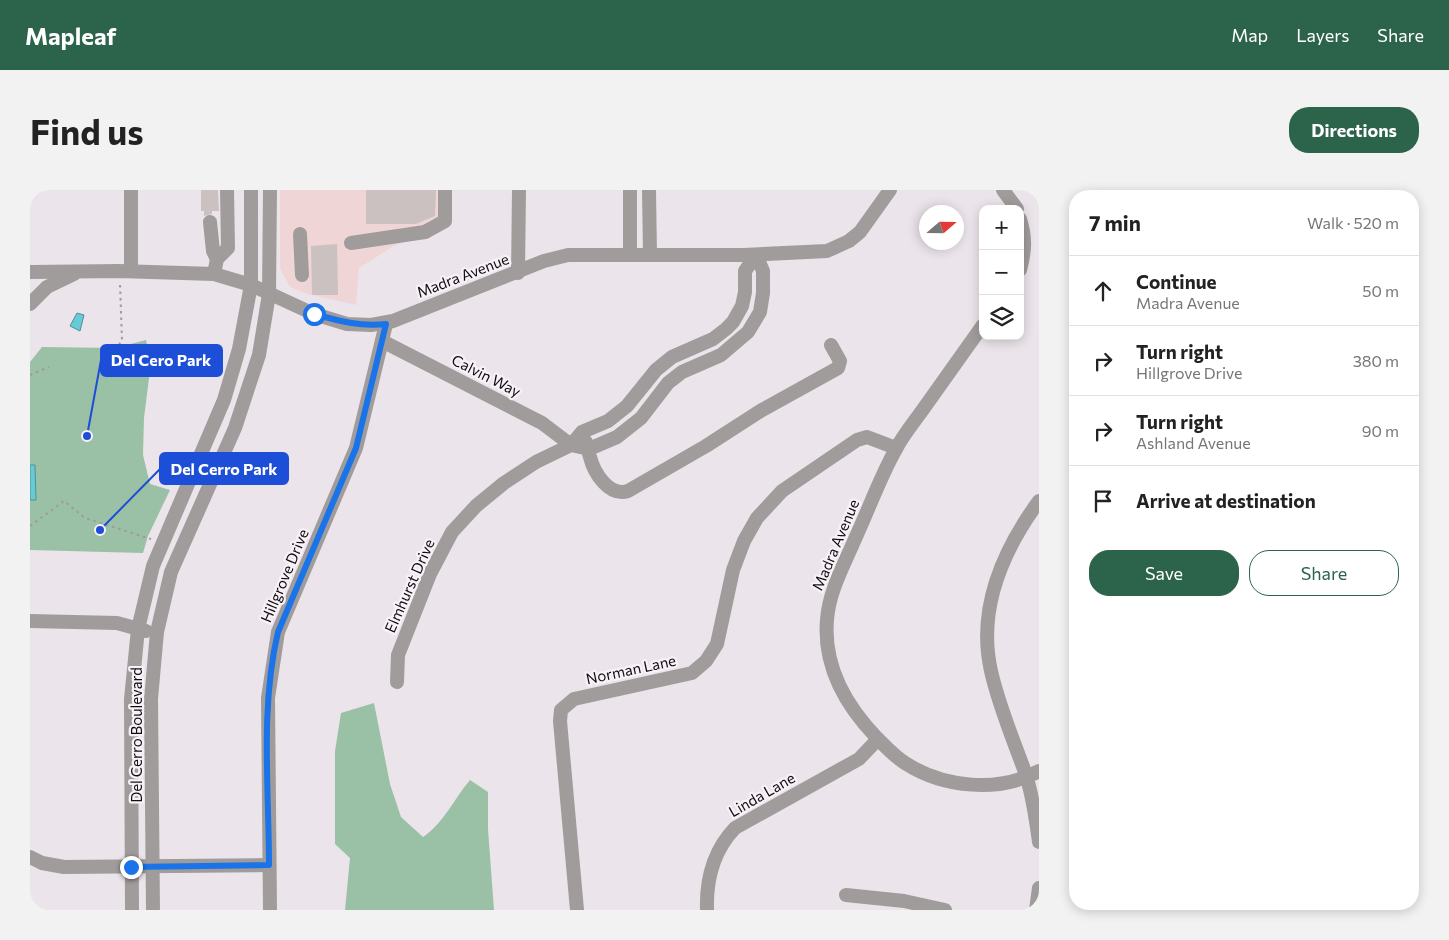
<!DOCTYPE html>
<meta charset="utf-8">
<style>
body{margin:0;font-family:Commissioner,sans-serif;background:#f2f2f2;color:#222}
.controls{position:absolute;right:15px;top:15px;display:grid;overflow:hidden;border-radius:10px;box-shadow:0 2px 12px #0003}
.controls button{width:45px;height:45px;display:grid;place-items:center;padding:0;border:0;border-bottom:1px solid #e0e0e0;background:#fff;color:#222;font:25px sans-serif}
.compass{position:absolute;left:889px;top:15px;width:45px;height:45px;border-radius:50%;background:#fff;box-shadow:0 2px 12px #0003;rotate:70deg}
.stop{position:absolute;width:15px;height:15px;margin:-11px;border:4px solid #1a73e8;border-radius:50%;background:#fff}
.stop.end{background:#1a73e8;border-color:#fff;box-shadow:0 1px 5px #0008}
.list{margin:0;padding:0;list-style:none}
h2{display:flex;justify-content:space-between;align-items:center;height:65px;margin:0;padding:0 20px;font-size:21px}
h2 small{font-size:16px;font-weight:400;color:#767676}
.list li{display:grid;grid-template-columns:32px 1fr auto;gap:15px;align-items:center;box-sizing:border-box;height:70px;padding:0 20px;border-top:1px solid #e0e0e0}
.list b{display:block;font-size:19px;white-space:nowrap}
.list p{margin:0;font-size:16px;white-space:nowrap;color:#767676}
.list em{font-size:16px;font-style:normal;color:#767676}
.actions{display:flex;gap:10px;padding:15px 20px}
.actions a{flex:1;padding:11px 0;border:1px solid #2c634b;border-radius:20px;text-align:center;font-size:18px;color:#2c634b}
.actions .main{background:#2c634b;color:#fff}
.icon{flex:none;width:28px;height:28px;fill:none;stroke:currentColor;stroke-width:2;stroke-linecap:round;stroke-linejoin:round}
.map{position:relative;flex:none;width:1009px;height:720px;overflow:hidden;border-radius:20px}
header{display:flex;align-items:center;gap:30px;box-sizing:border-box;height:70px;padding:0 25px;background:#2c634b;color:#fff}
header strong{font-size:24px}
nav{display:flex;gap:28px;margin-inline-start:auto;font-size:18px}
.intro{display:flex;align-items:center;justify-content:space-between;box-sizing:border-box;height:120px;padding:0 30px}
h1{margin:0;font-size:35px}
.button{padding:12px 22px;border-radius:20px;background:#2c634b;color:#fff;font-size:18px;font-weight:700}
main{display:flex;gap:30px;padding:0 30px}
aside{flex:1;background:#fff;border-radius:20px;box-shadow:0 2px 12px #0003}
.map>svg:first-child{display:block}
</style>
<header>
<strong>Mapleaf</strong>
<nav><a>Map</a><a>Layers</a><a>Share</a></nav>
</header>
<div class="intro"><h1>Find us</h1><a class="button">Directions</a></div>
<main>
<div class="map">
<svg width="1009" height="720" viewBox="0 0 1009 720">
<rect width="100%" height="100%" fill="#ebe4ea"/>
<path fill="#f0d5d7" d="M250 0H420V32L362 57 329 78 326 115 278 104 260 97 250 78Z"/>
<g fill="#9ac1a5">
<path d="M116 150 121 172 114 228 113 265 120 294 140 300 118 346 113 363 0 360V172L12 157 85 158Z"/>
<path d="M344 513 360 594 371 627 393 647C413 634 424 609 440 590L458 602V639L464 720H315L320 668 305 654V561L311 523Z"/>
</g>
<g fill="#68cad2" stroke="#4d9198">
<path d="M47 123 54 125 50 141 40 136Z"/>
<path d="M0 275H5L6 310H0Z"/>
</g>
<g fill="#cbc1c1">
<path d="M171 0H188L189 21H182V24L174 26V21H171Z"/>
<path d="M336 0H406L405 26 386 34H336Z"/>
<path d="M307 54 308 105H282L281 56Z"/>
</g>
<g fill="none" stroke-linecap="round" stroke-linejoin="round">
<g stroke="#9f9a9e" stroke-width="2" stroke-dasharray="2.5 4" stroke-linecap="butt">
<path d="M75 177 92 150 90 94"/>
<path d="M0 185 19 177"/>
<path d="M0 336 34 311 55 328 121 349"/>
</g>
<g stroke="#a09c9b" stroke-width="14">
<path d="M600 0V65"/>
<path d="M619 0 620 64"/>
<path d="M973 0 987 19"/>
<path d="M990 29C996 48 995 61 990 80"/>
<path d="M180 32 183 61 187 69"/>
<path d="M270 44 272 85"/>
<path d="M321 53 395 42 415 31V0"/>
<path d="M101 81V0"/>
<path d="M0 82 89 81 184 84 221 95 284 124 317 134 341 135 363 131 514 71 538 65H714L797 61 819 51 830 42 860 0"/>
<path d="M488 83 489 0"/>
<path d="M184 84 187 69 198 58 197 0"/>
<path d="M0 114 17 97 44 84"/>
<path d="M953 135C933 163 914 190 894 218 885 231 873 245 866 259 850 287 839 319 825 349 814 375 799 401 797 430 793 477 816 516 847 548 857 558 864 566 875 573 914 598 969 603 1009 581"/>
<path d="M352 151 512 233 541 255 559 259 587 247 611 228 638 193 652 182 691 165 718 142 730 122 733 103V81L726 65"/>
<path d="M556 252C558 257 558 262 560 267 564 283 579 307 598 301L676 256 732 220 808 178 810 171 801 155"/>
<path d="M1009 311C973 360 947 419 961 481 969 517 984 551 996 585 1003 607 1006 630 1009 652"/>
<path d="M0 431 87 433 116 441"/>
<path d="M367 492 368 465 400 384 422 342 446 316 474 293 506 272 541 255 552 242 578 231 597 216 626 180 642 167 683 149 696 139 703 132 712 116 715 102V81L726 65"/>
<path d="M0 667 12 673 34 677 239 675"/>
<path d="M816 705 874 711 915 720"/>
<path d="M102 720 101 509 108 439 123 376 194 210 209 159 221 95V0"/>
<path d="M123 720 121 509 127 442 141 382 205 238 229 165 239 104 240 0"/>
<path d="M240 720 238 508 248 442 326 258 356 134"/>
<path d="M547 720 530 531 531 520 544 509 662 483 676 471 687 454 703 380 714 351 727 328 752 301 827 250 837 247 866 258"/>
<path d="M677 720C676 689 683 661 705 638L829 569 848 549"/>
<path d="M1006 720 1009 698"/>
</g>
</g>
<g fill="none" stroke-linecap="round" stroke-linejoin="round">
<path stroke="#1a73e8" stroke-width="6" d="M101 677 239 675C239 598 230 518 248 442L326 258 356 134C330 137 309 131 284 124"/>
</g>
<g text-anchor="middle" stroke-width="4.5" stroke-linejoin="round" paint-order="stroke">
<g font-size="15" fill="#0f0d0f" stroke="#f8f2f8">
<text transform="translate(433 86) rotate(-21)" y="5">Madra Avenue</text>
<text transform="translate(456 186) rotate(27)" y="5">Calvin Way</text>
<text transform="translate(806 355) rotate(-67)" y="5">Madra Avenue</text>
<text transform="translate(255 386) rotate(-67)" y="5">Hillgrove Drive</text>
<text transform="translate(380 396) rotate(-66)" y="5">Elmhurst Drive</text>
<text transform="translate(601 480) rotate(-12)" y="5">Norman Lane</text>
<text transform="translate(107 545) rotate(-90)" y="5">Del Cerro Boulevard</text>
<text transform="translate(732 605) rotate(-30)" y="5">Linda Lane</text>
</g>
</g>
<path fill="none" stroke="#1d4ed8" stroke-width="2" d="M57 246L71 170M70 340L130 279"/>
<g fill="#1d4ed8" stroke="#f8f2f8" stroke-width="2">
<circle cx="57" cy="246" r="5"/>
<circle cx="70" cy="340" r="5"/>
</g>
<g fill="#1d4ed8" stroke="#1d4ed8" stroke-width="2">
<rect x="71" y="155" width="121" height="31" rx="5"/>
<rect x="130" y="263" width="128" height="31" rx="5"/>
</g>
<g font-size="16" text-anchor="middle" font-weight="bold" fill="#fff">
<text x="131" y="176">Del Cero Park</text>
<text x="194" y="285">Del Cerro Park</text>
</g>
</svg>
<div class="controls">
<button>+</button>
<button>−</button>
<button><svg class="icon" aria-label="layers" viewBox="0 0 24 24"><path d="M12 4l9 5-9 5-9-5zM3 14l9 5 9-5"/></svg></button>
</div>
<svg class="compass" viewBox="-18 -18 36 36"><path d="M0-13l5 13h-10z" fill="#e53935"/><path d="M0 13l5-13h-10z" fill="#767676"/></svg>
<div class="stop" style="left:284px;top:124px"></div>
<div class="stop end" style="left:101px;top:677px"></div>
</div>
<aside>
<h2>7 min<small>Walk · 520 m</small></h2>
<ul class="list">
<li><svg class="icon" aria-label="ahead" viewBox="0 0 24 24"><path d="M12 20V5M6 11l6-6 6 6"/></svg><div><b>Continue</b><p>Madra Avenue</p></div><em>50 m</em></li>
<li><svg class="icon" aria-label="right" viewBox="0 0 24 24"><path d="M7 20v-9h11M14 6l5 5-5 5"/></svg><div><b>Turn right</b><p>Hillgrove Drive</p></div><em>380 m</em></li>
<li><svg class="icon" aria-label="right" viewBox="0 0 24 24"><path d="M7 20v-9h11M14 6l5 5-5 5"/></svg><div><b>Turn right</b><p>Ashland Avenue</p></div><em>90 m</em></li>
<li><svg class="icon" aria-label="arrive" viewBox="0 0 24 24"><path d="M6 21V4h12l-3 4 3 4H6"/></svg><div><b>Arrive at destination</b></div></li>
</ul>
<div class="actions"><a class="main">Save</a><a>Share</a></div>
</aside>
</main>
